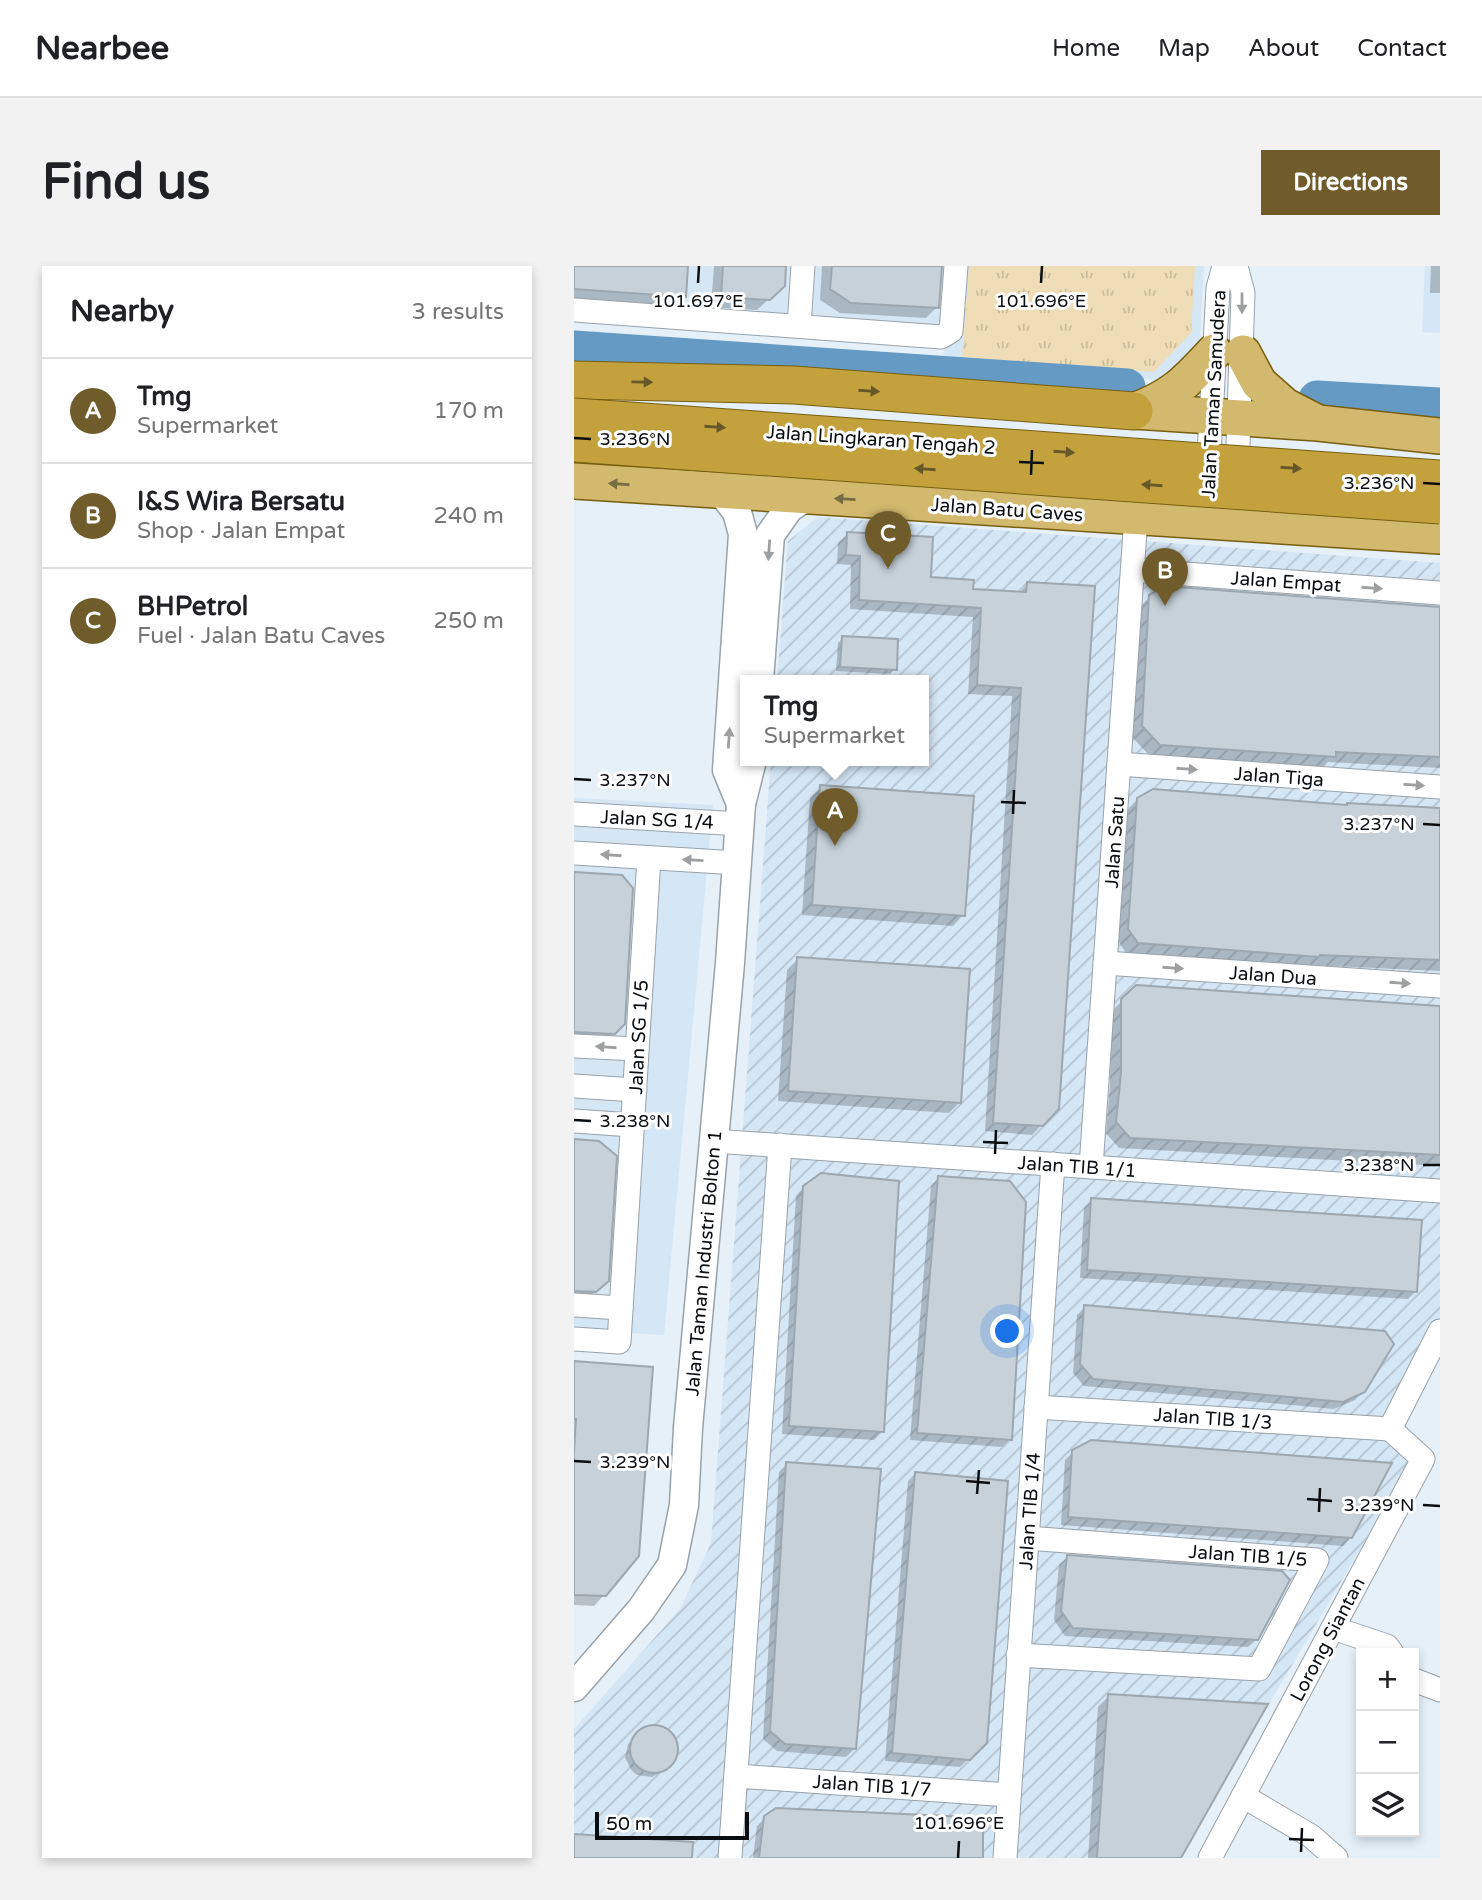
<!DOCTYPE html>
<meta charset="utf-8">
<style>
body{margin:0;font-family:"Varela Round",sans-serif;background:#f2f2f2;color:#202124}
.controls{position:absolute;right:21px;bottom:21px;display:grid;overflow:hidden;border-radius:0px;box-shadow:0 4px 10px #0003}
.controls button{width:63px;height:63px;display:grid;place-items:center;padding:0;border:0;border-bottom:2px solid #e0e0e0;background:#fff;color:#202124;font:35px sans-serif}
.scale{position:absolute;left:21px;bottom:18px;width:154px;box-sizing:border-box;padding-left:7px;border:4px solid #0a0e11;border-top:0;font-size:19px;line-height:24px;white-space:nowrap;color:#0a0e11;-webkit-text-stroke:5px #fff;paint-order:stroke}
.you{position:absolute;left:434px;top:1066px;width:24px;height:24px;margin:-18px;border:5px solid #fff;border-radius:50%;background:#1a73e8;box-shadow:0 0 0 10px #1a73e833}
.badge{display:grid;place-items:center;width:46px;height:46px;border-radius:50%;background:#705b2b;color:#fff;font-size:23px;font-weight:700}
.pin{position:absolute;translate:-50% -58px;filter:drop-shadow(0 2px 4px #0008)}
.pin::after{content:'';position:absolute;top:37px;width:24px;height:21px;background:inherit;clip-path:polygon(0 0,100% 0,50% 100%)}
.popup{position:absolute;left:166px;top:409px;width:189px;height:91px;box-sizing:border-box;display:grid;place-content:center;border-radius:0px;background:#fff;filter:drop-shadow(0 2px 5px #0005);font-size:23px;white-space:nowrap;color:#757577}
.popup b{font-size:26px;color:#202124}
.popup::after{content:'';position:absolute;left:50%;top:100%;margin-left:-14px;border:14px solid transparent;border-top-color:#fff}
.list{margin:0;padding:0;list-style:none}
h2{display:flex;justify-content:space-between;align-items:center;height:91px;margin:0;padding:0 28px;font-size:30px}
h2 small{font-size:23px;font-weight:400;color:#757577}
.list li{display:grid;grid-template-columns:46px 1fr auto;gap:21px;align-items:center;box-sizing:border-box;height:105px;padding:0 28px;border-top:2px solid #e0e0e0}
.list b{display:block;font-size:26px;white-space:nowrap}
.list p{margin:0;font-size:23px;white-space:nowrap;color:#757577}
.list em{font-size:23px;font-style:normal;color:#757577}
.icon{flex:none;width:38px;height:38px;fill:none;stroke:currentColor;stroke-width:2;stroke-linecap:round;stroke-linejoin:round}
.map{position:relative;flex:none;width:866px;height:1592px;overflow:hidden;border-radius:0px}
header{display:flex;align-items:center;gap:42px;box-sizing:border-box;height:98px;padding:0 35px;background:#fff;border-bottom:2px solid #e0e0e0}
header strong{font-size:33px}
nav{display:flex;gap:38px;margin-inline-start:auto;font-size:24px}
.intro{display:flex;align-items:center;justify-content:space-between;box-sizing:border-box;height:168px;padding:0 42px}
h1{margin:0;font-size:49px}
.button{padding:18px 32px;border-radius:0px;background:#705b2b;color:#fff;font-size:24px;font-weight:700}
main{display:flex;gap:42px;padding:0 42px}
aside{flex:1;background:#fff;border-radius:0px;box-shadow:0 4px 10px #0003}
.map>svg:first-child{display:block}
</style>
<header>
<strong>Nearbee</strong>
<nav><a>Home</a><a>Map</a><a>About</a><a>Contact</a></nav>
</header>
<div class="intro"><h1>Find us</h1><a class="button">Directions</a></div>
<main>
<aside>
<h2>Nearby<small>3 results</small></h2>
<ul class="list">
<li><span class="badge">A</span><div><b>Tmg</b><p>Supermarket</p></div><em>170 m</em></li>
<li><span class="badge">B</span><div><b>I&amp;S Wira Bersatu</b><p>Shop · Jalan Empat</p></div><em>240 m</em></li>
<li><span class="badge">C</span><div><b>BHPetrol</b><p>Fuel · Jalan Batu Caves</p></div><em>250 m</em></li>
</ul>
</aside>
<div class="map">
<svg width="866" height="1592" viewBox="0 0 866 1592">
<defs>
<pattern id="industrial-furrows" width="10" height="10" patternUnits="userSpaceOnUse" patternTransform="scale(1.75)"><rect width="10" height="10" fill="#d5e6f5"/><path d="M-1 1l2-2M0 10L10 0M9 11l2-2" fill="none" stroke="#b6c4d1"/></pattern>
<pattern id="park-tufts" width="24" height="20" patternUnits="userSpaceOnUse" patternTransform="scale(1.75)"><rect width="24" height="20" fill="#eeddb7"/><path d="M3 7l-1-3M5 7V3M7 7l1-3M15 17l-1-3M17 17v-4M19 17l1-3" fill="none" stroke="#cbbc9c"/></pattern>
</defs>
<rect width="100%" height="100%" fill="#e5f0f9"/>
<g fill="#d5e6f5">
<path d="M0 0H630L626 75 586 114 369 97 371 64 0 38Z"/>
<path d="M851 0H866V67L848 66Z"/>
<path d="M0 532 139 539 90 1069 0 1064Z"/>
</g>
<path fill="url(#industrial-furrows)" d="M244 251 866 297V1090L832 1159 846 1181 605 1592H0V1463L106 1343 137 1277 197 494H350V414H203L214 275Z"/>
<path fill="url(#park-tufts)" d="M395 0H621L617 67 580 106 388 91Z"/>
<g fill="#0003">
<path d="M0 0H112L110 30 100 41 0 34Z"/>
<path d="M140 0H211L198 30 183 44 137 41Z"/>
<path d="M248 0H368L363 41 352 52 266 47 246 34Z"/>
<path d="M857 0H866V27H856Z"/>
<path d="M274 268 355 313 398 325 444 328 454 318 484 842 458 869 411 865 438 430 394 428 399 351 276 343 277 299 263 298 264 277Z"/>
<path d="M576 330 866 342V502L754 496 749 501 575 489 558 471 565 342Z"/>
<path d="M269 372 321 403 316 408 262 405 264 377Z"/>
<path d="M247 521 389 649 379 660 228 649 236 532Z"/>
<path d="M564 533 774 539 866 544V705L735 699 733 701 553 688 544 675 553 544Z"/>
<path d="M0 607 49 757 28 778 0 777Z"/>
<path d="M224 693 386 836 375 847 204 835 213 704Z"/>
<path d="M562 721 866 742V900L545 882 532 867 536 819 537 746Z"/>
<path d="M0 875 22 1025 9 1036H0Z"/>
<path d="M365 912 436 1173 428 1181 336 1174 357 920Z"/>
<path d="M230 921 308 1166 300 1174 208 1168 222 930Z"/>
<path d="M518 934 842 1025 834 1033 506 1012 510 942Z"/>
<path d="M511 1041 790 1125 781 1134 760 1143 510 1120 499 1107 503 1049Z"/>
<path d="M0 1097 30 1329 20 1340 0 1339Z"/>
<path d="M499 1186 777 1271 769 1280 487 1259 491 1194Z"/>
<path d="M213 1198 280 1483 272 1491 203 1485 189 1473 205 1206Z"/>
<path d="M342 1207 412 1476 386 1501 311 1495 334 1215Z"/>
<path d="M494 1291 683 1373 674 1381 491 1370 480 1354 485 1299Z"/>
<path d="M535 1430 691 1439 605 1592H514L524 1441Z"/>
<path d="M79 1461 93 1466 97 1471 102 1484 96 1498 90 1504 78 1511 63 1509 58 1505 51 1492 54 1478 72 1463Z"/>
<path d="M192 1551 407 1566V1592H179L183 1560Z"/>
</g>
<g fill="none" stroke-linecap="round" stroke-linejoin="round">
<g stroke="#659ac4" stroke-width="37">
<path d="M0 83 553 121"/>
<path d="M743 133 866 140"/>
</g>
</g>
<g fill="#c6d1da" stroke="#9da7af" stroke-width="2">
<path d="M0 0H114L112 31 0 23Z"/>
<path d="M149 0H212L211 20 196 34 147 31Z"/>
<path d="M258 0H368L365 42 277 37 256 23Z"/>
<path d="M273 266 359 271 357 311 400 314 399 323 452 326 453 316 521 320 485 843 469 860 419 857 447 422 403 419 407 342 285 334 286 290 272 289Z"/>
<path d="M590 320 866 341V491L762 486V491L586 479 568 460 575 329Z"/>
<path d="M268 370 324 373 323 404 266 401Z"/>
<path d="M246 519 400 530 391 650 238 639Z"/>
<path d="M579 523 773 539V537L866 542V694L746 689 745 691 564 677 554 663 563 532Z"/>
<path d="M0 606 48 609 59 622 51 758 41 768 0 766Z"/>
<path d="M223 691 396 703 387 837 214 825Z"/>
<path d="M562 719 866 740V889L556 872 542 856 547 807V733Z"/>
<path d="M0 873 25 875 43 890 35 1015 22 1026 0 1025Z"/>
<path d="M247 907 325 915 310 1166 215 1160 229 920Z"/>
<path d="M364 910 436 915 452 936 438 1174 343 1167Z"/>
<path d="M517 932 848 954 843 1026 513 1004Z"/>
<path d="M510 1039 811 1065 820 1078 791 1126 769 1136 519 1113 506 1098Z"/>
<path d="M0 1095 79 1101 65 1290 32 1330 0 1329V1186L2 1153H0Z"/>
<path d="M517 1174 818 1197 778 1272 494 1251 498 1184Z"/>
<path d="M212 1196 307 1203 282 1483 211 1478 196 1465Z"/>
<path d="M341 1206 434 1215 413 1477 396 1494 318 1487Z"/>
<path d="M493 1289 708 1305 716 1314 684 1374 499 1362 487 1345Z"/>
<path d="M534 1428 694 1438 607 1592H523Z"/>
<circle cx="80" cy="1483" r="24"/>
<path d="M202 1542 394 1551 409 1565V1592H185L190 1550Z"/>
<path d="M0 1568 119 1576 118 1592H0Z"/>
</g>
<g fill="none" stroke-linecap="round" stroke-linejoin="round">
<g stroke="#98a2ab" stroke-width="25">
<g id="minor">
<path d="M662 0 669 27 663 209"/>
<path d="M0 44 367 71 377 65 382 0"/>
<path d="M225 60 229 0"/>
<path d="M634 207 644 22 650 0"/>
<path d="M559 304 866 327"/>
<path d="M545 498 866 521"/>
<path d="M0 548 166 558"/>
<path d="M0 587 164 597"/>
<path d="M531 697 866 720"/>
<path d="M0 780 63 783"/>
<path d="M0 820 61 824"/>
<path d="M0 855 58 859"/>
<path d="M139 875 866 925"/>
<path d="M517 901 562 251"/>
<path d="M0 1039 47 1042"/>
<path d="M0 1073 45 1076 75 592"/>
<path d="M462 1141 816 1163"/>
<path d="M816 1163 866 1065"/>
<path d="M759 1362 813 1380 818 1387"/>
<path d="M444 1389 685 1403 743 1294 453 1272"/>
<path d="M840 1414 866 1424"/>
<path d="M162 1510 435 1529"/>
<path d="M669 1530 737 1570 762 1592"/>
<path d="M156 1592 206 879"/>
<path d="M431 1592 479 898"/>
<path d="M636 1592 849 1193 816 1163"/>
</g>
</g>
<g stroke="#98a2ab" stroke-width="31">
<g id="tertiary">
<path d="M147 225 163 246 169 268 153 504 167 538"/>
<path d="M185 414 196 269 215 242 232 231"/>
<path d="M0 1421 67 1344 98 1299 110 1239 114 1162 156 697 167 538 178 494"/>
</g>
</g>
<g stroke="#785f0f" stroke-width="38">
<g id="primary">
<path d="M669 87 685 117 711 140 740 155"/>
<path d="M560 145 744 157 866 170"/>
<path d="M560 145C600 130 612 116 640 86"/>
<path d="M0 215 866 270"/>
</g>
</g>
<g stroke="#785f0f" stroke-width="39">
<path id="trunk" d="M0 114 220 119 560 145"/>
</g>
<use href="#minor" stroke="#fff" stroke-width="23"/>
<use href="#tertiary" stroke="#fff" stroke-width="28"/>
<use href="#primary" stroke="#d2b96e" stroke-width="35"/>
<use href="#trunk" stroke="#c3a23e" stroke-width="37"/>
<g stroke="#785f0f" stroke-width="39" stroke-linecap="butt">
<g id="trunk-bridge">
<path d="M0 151 866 213"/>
<path d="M0 177 866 239"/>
</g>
</g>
<use href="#trunk-bridge" stroke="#c3a23e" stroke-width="37"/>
</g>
<defs><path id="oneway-solid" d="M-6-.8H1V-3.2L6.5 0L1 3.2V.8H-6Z" transform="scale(1.75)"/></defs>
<g fill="#9d9fa0">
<use href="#oneway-solid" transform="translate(668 37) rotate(90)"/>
<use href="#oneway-solid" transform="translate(195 284) rotate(94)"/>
<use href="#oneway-solid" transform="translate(798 322) rotate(4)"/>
<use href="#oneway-solid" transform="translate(155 472) rotate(-86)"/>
<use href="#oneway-solid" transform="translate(613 503) rotate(4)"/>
<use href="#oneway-solid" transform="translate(840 519) rotate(4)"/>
<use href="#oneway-solid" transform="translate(37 589) rotate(-176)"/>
<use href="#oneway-solid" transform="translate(119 594) rotate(-177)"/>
<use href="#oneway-solid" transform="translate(599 702) rotate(4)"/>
<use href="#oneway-solid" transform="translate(826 717) rotate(4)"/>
<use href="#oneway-solid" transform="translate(32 781) rotate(-176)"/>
</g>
<g fill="#665828">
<use href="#oneway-solid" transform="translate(68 116) rotate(1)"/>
<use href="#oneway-solid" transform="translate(295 125) rotate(4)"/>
<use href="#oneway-solid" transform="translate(141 161) rotate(4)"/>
<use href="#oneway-solid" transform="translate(490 186) rotate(4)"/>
<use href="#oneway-solid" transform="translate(717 202) rotate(4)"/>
<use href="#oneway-solid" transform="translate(351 203) rotate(-176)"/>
<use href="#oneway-solid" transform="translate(578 219) rotate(-176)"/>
</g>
<g fill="#786c44">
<use href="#oneway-solid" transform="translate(45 218) rotate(-176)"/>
<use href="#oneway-solid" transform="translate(271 233) rotate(-177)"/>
</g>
<path fill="none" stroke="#0a0e11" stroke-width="2.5" d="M124 17 125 0M467 17 468 0M0 172 17 173M445 196 470 197M457 209 458 184M849 217 866 218M0 513 17 514M427 536 452 537M439 548 440 524M849 558 866 559M0 854 17 855M409 876 434 877M421 888 422 864M849 899H866M0 1195 17 1196M392 1215 416 1217M403 1228 405 1204M733 1233 758 1235M849 1239 866 1240M745 1246 746 1222M715 1573 740 1574M727 1586 728 1562M384 1592 385 1575"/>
<g text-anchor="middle" stroke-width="6" stroke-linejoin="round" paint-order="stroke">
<g font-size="19" fill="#0a0e11" stroke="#fff">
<text transform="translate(639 128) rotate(-87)" y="7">Jalan Taman Samudera</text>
<text transform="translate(307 173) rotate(4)" y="7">Jalan Lingkaran Tengah 2</text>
<text transform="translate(433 243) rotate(4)" y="7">Jalan Batu Caves</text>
<text transform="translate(712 315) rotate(4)" y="7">Jalan Empat</text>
<text transform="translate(705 510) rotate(4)" y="7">Jalan Tiga</text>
<text transform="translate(83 553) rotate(3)" y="7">Jalan SG 1/4</text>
<text transform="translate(540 576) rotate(-86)" y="7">Jalan Satu</text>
<text transform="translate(699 709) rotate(4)" y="7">Jalan Dua</text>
<text transform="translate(64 771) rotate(-87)" y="7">Jalan SG 1/5</text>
<text transform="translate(503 900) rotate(4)" y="7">Jalan TIB 1/1</text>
<text transform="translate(129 997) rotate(-85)" y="7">Jalan Taman Industri Bolton 1</text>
<text transform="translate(639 1152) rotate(4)" y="7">Jalan TIB 1/3</text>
<text transform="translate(455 1245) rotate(-86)" y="7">Jalan TIB 1/4</text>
<text transform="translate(674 1289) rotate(4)" y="7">Jalan TIB 1/5</text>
<text transform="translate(753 1373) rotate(-62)" y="7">Lorong Siantan</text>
<text transform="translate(298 1519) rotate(4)" y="7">Jalan TIB 1/7</text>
</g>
</g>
<g font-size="18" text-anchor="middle" fill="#0a0e11" stroke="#fff" stroke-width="6" stroke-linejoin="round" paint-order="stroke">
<text x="124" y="41">101.697°E</text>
<text x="467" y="41">101.696°E</text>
<text x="61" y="179">3.236°N</text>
<text x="805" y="223">3.236°N</text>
<text x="61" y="520">3.237°N</text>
<text x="805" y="564">3.237°N</text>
<text x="61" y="861">3.238°N</text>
<text x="805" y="905">3.238°N</text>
<text x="61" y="1202">3.239°N</text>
<text x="805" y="1245">3.239°N</text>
<text x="385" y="1563">101.696°E</text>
</g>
</svg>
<div class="controls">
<button>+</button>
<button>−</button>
<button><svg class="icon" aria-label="layers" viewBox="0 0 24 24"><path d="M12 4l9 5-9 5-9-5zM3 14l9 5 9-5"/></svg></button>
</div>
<div class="scale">50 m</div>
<div class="you"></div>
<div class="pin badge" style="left:261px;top:580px">A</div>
<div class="popup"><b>Tmg</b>Supermarket</div>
<div class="pin badge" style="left:591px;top:340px">B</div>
<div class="pin badge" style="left:314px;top:303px">C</div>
</div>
</main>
